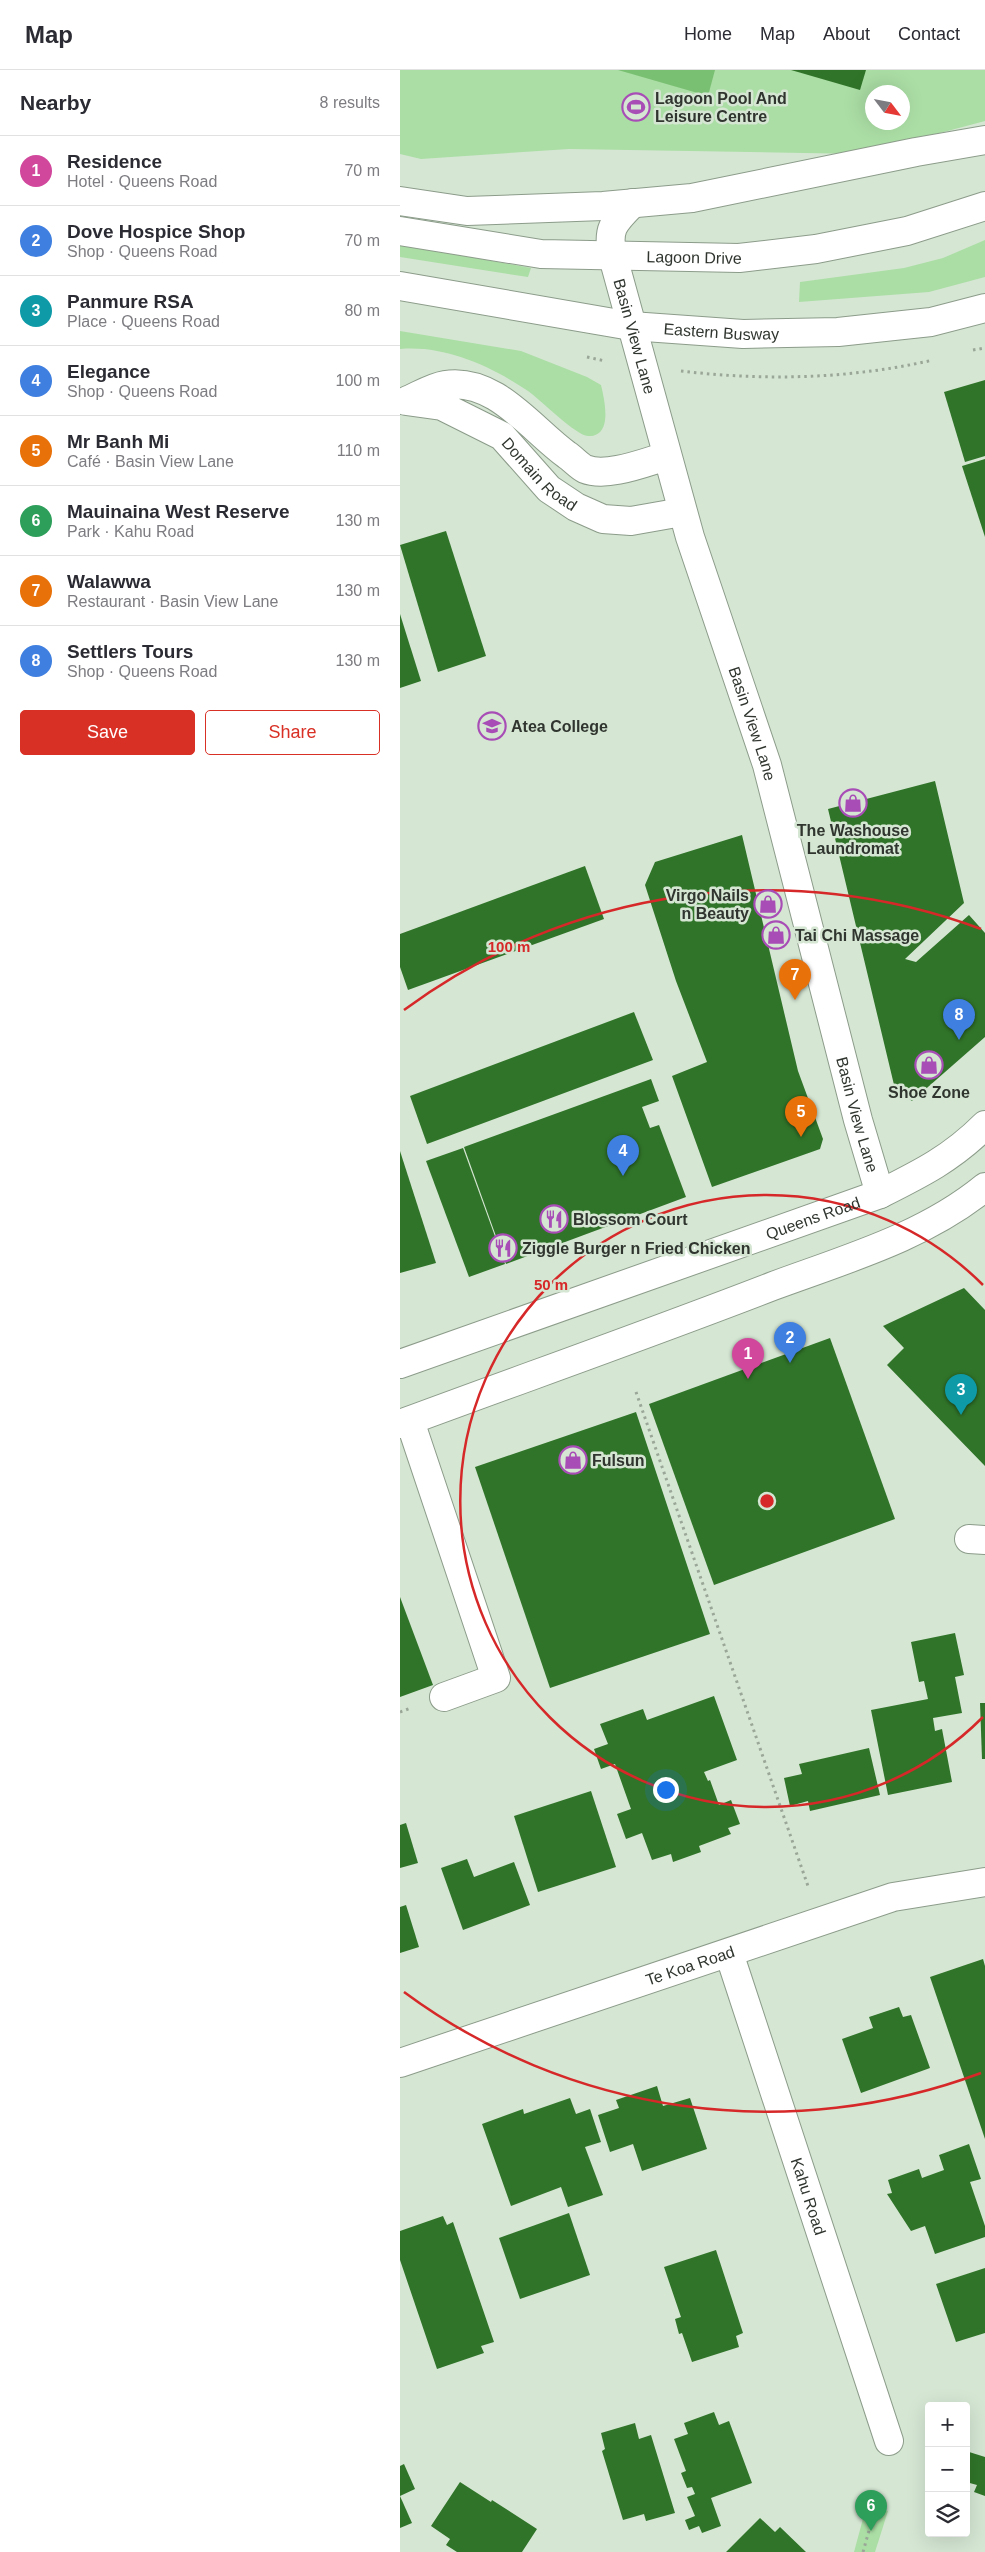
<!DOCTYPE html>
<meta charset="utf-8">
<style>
body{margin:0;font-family:Helvetica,sans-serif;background:#f2f2f3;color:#2b2b33}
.controls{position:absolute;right:15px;bottom:15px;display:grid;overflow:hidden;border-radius:5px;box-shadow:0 5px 20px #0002}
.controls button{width:45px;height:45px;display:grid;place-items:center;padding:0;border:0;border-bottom:1px solid #e1e1e2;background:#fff;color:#2b2b33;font:25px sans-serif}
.compass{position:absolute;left:465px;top:15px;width:45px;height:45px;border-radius:50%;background:#fff;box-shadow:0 5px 20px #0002;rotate:122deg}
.you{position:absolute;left:265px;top:1719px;width:18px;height:18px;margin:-12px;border:4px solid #fff;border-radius:50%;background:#1a73e8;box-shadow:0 0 0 8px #1a73e833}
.badge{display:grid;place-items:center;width:32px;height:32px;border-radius:50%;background:#d93025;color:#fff;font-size:16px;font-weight:700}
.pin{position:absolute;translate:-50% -41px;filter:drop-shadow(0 1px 2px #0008)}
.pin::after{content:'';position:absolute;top:26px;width:18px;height:15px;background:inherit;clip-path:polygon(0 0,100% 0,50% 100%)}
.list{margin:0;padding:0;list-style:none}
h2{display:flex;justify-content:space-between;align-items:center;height:65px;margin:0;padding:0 20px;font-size:21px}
h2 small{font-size:16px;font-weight:400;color:#7c7c81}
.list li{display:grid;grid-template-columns:32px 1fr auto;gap:15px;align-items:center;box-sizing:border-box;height:70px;padding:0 20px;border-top:1px solid #e1e1e2}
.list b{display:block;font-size:19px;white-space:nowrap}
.list p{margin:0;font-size:16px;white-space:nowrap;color:#7c7c81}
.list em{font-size:16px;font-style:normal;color:#7c7c81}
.actions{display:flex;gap:10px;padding:15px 20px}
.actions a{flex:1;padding:11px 0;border:1px solid #d93025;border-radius:5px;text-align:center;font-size:18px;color:#d93025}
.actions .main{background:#d93025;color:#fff}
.icon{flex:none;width:28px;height:28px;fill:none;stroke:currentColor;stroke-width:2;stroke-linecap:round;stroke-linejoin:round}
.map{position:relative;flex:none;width:585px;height:2482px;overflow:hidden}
header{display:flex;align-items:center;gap:30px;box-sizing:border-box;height:70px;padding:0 25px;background:#fff;border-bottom:1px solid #e1e1e2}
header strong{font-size:24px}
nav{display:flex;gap:28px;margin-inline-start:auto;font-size:18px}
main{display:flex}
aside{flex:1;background:#fff}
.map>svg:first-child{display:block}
</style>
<header>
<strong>Map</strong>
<nav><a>Home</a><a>Map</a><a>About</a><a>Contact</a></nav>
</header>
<main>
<aside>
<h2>Nearby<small>8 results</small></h2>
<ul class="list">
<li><span class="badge" style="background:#d1479c">1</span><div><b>Residence</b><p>Hotel · Queens Road</p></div><em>70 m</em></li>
<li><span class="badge" style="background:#3f7fe0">2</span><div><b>Dove Hospice Shop</b><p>Shop · Queens Road</p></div><em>70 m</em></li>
<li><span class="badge" style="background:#0f9aa8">3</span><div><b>Panmure RSA</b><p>Place · Queens Road</p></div><em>80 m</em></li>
<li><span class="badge" style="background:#3f7fe0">4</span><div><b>Elegance</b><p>Shop · Queens Road</p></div><em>100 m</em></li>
<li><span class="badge" style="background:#e8710a">5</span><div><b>Mr Banh Mi</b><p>Café · Basin View Lane</p></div><em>110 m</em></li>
<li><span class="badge" style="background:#2e9e5b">6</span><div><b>Mauinaina West Reserve</b><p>Park · Kahu Road</p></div><em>130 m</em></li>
<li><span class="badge" style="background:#e8710a">7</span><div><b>Walawwa</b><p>Restaurant · Basin View Lane</p></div><em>130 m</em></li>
<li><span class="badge" style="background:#3f7fe0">8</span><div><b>Settlers Tours</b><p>Shop · Queens Road</p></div><em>130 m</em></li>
</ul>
<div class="actions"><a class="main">Save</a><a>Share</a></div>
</aside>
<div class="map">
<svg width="585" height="2482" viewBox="0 0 585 2482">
<rect width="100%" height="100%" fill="#d5e6d3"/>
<g fill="#abdea5" fill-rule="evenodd">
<path d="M0 0H585V51L461 84 169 79 21 89 0 84ZM472 22H502V52H472Z"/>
<path d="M585 170V207L529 222 399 232 400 212 504 198 543 188Z"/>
<path d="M0 174 131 198 128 207 0 187Z"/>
<path d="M0 261 121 281 187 307 201 315C204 328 214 367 188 366 175 365 141 330 128 321 91 296 45 275 0 279Z"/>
<path d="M467 2434 488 2441 475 2482H454Z"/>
</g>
<path fill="#7ac072" d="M218 0H315L308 26Z"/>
<g fill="#307429">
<path d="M391 0H466L460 20Z"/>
<path d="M585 310V386L565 392 544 322Z"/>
<path d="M585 389V467L562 396Z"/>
<path d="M46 461 86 586 38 602 0 475Z"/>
<path d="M0 544 21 611 0 618Z"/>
<path d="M535 711 564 833 505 889 516 892 569 845 585 863V967L512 1031 495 1019 428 739Z"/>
<path d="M342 765 398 1001 423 1069 420 1079 312 1117 272 1006 307 992 276 911 245 815 255 792Z"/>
<path d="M185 796 204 849 8 920 0 897V864Z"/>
<path d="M234 942 253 990 27 1074 10 1026Z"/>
<path d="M251 1009 259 1031 242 1037 250 1058 259 1055 286 1127 106 1194 64 1077Z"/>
<path d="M63 1078 105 1194 69 1207 26 1091Z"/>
<path d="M0 1081 36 1193 0 1203Z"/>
<path d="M564 1218 585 1240V1396L487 1295 504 1278 483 1256Z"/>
<path d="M430 1268 495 1449 314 1515 249 1334Z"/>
<path d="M236 1342 310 1564 150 1618 75 1397Z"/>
<path d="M0 1527 33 1615 0 1627Z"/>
<path d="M555 1563 564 1605 555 1607 562 1643 533 1648 535 1661 542 1659 552 1712 488 1725 471 1640 528 1629 524 1611 519 1612 511 1572Z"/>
<path d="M314 1626 337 1690 304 1702 308 1711 310 1710 319 1735 331 1730 340 1754 328 1758 331 1764 299 1776 301 1782 273 1792 271 1784 252 1790 242 1763 226 1769 217 1744 231 1739 215 1694 201 1699 194 1679 208 1674 200 1654 243 1639 247 1650Z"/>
<path d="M580 1633H585V1689H582Z"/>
<path d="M469 1678 480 1725 410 1741 408 1731 390 1736 384 1708 402 1704 399 1694Z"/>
<path d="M191 1721 216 1797 138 1822 114 1746Z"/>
<path d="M6 1753 18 1793 0 1798V1755Z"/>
<path d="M67 1789 74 1807 114 1792 130 1835 63 1860 41 1798Z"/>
<path d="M6 1835 19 1877 0 1883V1837Z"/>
<path d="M583 1889 585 1896V2069L530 1907Z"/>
<path d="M499 1937 503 1947 511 1945 530 1998 461 2023 442 1969 473 1958 469 1947Z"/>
<path d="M257 2016 263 2036 290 2028 307 2079 242 2101 233 2074 210 2082 198 2045 219 2038 216 2030Z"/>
<path d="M170 2028 176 2044 190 2039 201 2072 185 2077 203 2125 168 2137 161 2117 111 2136 82 2054 123 2039 124 2044Z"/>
<path d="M569 2074 581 2109 570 2112 585 2156V2167L535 2184 525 2156 511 2161 487 2124 492 2123 488 2110 519 2099 522 2108 544 2100 539 2085Z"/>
<path d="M169 2143 190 2205 120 2229 99 2168Z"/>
<path d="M43 2146 47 2155 53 2152 94 2272 81 2276 84 2283 37 2299 0 2190V2161Z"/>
<path d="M316 2180 343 2263 336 2266 339 2277 292 2292 282 2263 279 2264 275 2249 281 2247 264 2197Z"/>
<path d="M585 2198V2263L556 2272 536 2214Z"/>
<path d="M314 2342 319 2355 329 2351 352 2413 311 2428 321 2456 302 2463 299 2456 289 2460 285 2450 295 2446 287 2427 295 2424 292 2417 287 2418 281 2403 286 2401 274 2369 288 2364 284 2353Z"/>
<path d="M235 2353 239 2369 251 2365 275 2443 246 2451 244 2444 223 2450 202 2381 205 2379 201 2363Z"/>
<path d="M566 2381 585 2387V2426L574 2422 577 2415 566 2412Z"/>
<path d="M4 2394 15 2419 0 2426V2396Z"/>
<path d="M60 2412 91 2432 92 2430 137 2459 122 2482H57L46 2475 50 2469 31 2456Z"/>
<path d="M0 2426 12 2453 0 2458Z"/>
<path d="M360 2448 375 2462 380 2457 406 2482H326Z"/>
</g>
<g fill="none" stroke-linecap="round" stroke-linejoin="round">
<g stroke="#8c9c8a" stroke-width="30">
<g id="minor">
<path d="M0 131 67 141 203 136 292 128 516 82 585 70"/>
<path id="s1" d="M233 133C214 152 206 159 213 187L290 467 367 695 458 1050 480 1124"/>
<path id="s2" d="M0 216 231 256 343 264 438 262 531 252 585 238"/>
<path id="s3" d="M267 386C246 392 207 408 185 399 179 396 173 389 167 385 131 359 95 307 45 315 32 317 18 326 6 331L42 336 102 366 149 419 176 437 203 449 231 451 282 442"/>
<path id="s4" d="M0 1294 480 1124C522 1103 552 1088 585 1055"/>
<path d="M10 1351 96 1608 44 1627"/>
<path d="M0 1354C124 1308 249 1264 373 1216 446 1189 524 1167 585 1117"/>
<path d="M569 1469 585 1470"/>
<path id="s5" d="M329 1883 489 2371"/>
<path id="s6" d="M0 1993 493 1827 585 1812"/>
</g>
</g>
<g stroke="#8c9c8a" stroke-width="30">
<g id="major">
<path id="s7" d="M0 161 141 184 339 188 416 179 507 161 585 136"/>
</g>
</g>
<g stroke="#9aa798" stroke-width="3" stroke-dasharray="2.5 4" stroke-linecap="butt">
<path d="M573 280 585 278"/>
<path d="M187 287 205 291"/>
<path d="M281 301C364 311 451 309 533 290"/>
<path d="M236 1322 409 1819"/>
<path d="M0 1642 11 1638"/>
<path d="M463 2482 479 2425"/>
</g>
<use href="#minor" stroke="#fff" stroke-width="28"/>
<use href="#major" stroke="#fff" stroke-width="28"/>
</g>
<g fill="none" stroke="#d62828" stroke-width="2.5">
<path d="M583 1647A306 306 0 1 1 583 1215"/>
<path d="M581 2003A611 611 0 0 1 4 1922M4 940A611 611 0 0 1 581 859"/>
</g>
<defs>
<g id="stadium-ring" transform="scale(1.4375)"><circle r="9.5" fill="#d5e6d3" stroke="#a84cb6" stroke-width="1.5"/><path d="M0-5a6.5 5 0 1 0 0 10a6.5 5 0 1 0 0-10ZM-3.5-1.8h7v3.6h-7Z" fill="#a84cb6"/></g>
<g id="school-ring" transform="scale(1.4375)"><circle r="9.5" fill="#d5e6d3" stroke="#a84cb6" stroke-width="1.5"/><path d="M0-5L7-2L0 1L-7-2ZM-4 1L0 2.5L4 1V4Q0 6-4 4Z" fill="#a84cb6"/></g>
<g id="shop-ring" transform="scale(1.4375)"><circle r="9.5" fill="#d5e6d3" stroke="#a84cb6" stroke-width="1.5"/><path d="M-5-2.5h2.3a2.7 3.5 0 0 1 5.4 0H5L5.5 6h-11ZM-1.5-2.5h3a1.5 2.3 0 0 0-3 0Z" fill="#a84cb6"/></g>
<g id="restaurant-ring" transform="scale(1.4375)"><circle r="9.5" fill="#d5e6d3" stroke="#a84cb6" stroke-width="1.5"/><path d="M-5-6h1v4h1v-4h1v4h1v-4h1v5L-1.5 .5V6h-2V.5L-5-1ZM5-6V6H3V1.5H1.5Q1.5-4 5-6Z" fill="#a84cb6"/></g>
</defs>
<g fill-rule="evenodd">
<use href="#stadium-ring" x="236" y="37"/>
<use href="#school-ring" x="92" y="656"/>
<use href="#shop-ring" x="453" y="733"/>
<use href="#shop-ring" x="368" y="834"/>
<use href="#shop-ring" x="376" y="865"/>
<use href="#shop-ring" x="529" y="995"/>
<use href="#restaurant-ring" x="154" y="1149"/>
<use href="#restaurant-ring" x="103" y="1178"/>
<use href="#shop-ring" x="173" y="1390"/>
</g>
<g text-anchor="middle" stroke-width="5" stroke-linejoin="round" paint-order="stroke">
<g font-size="16" font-weight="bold" fill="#30362f" stroke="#d5e6d3" text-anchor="start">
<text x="255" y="34">Lagoon Pool And<tspan x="255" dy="18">Leisure Centre</tspan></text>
<text x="111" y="662">Atea College</text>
<text x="453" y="766" text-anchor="middle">The Washouse<tspan x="453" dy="18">Laundromat</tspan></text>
<text x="349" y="831" text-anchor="end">Virgo Nails<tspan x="349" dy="18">n Beauty</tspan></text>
<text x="395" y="871">Tai Chi Massage</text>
<text x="529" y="1028" text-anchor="middle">Shoe Zone</text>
<text x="173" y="1155">Blossom Court</text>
<text x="122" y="1184">Ziggle Burger n Fried Chicken</text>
<text x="192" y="1396">Fulsun</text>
</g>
<g font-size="16" fill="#30362f" stroke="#d5e6d3">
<text dy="6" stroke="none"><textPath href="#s7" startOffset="296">Lagoon Drive</textPath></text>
<text dy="6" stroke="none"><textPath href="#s2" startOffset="325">Eastern Busway</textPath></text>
<text dy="6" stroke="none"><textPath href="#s1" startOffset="144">Basin View Lane</textPath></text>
<text dy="6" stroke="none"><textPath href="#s3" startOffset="452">Domain Road</textPath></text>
<text dy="6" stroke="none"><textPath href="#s1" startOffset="549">Basin View Lane</textPath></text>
<text dy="6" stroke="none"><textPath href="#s1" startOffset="954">Basin View Lane</textPath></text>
<text dy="6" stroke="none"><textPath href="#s4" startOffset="438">Queens Road</textPath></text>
<text dy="6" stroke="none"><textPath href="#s6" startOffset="306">Te Koa Road</textPath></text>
<text dy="6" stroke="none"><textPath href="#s5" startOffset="256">Kahu Road</textPath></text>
</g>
</g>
<circle cx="367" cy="1431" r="8" fill="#d62828" stroke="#d5e6d3" stroke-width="2.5"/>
<g font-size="15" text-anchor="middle" font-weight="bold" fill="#d62828" stroke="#d5e6d3" stroke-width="5" stroke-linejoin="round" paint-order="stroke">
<text x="109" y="882">100 m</text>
<text x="151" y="1220">50 m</text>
</g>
</svg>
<div class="controls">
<button>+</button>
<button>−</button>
<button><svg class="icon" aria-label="layers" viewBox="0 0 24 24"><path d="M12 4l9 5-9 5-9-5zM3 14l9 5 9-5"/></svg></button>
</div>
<svg class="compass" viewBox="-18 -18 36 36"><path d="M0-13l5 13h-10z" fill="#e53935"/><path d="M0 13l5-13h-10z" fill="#7c7c81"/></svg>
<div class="you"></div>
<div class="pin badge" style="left:348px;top:1309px;background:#d1479c">1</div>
<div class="pin badge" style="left:390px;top:1293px;background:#3f7fe0">2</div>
<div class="pin badge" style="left:561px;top:1345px;background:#0f9aa8">3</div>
<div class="pin badge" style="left:223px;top:1106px;background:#3f7fe0">4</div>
<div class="pin badge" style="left:401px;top:1067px;background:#e8710a">5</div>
<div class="pin badge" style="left:471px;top:2461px;background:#2e9e5b">6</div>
<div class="pin badge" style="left:395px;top:930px;background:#e8710a">7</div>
<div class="pin badge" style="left:559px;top:970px;background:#3f7fe0">8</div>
</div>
</main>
